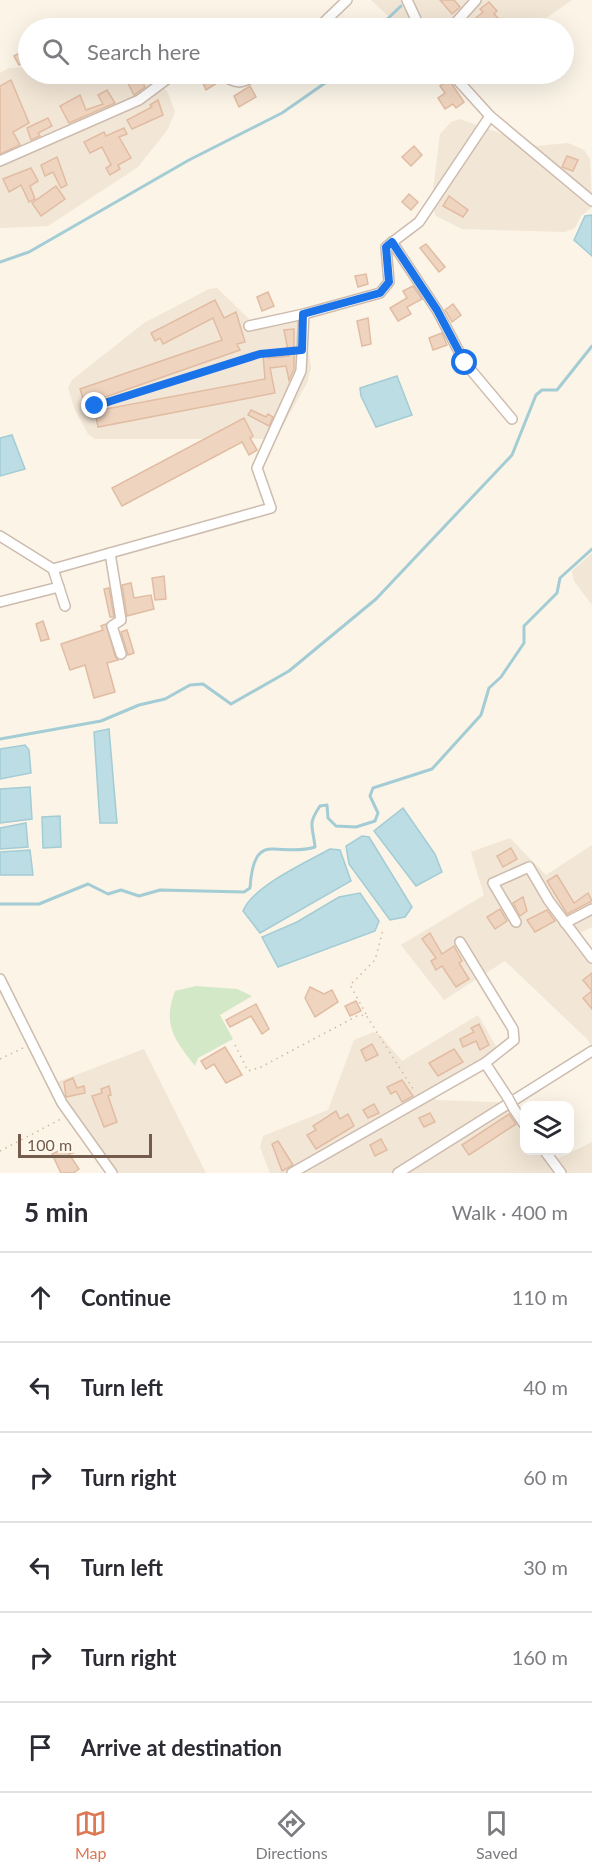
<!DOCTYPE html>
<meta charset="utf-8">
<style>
body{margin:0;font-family:Lato,sans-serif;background:#f7f7f7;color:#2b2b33}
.controls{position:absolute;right:18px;bottom:18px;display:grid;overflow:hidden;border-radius:12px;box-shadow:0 6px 24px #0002}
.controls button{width:54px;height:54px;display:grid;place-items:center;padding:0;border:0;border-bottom:2px solid #e1e1e2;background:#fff;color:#2b2b33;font:30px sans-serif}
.scale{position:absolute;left:18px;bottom:15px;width:134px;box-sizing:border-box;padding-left:6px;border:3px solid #745c4d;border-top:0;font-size:16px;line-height:21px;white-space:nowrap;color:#745c4d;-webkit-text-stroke:4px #fef8ed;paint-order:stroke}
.stop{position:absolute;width:18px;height:18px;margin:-14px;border:4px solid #1a73e8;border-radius:50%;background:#fff}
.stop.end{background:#1a73e8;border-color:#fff;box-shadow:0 2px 6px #0008}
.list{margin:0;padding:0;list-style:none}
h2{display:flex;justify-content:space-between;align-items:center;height:78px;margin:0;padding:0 24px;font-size:26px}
h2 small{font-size:20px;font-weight:400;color:#7c7c81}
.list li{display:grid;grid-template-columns:39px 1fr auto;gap:18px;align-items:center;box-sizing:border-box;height:90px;padding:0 24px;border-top:2px solid #e1e1e2}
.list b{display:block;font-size:22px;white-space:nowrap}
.list em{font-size:20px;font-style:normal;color:#7c7c81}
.icon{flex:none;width:33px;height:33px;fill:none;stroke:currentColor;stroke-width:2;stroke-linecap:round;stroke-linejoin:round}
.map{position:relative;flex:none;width:592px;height:1173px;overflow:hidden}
.search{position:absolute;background:#fff;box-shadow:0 6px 24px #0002;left:18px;right:18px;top:18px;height:66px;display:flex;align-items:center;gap:15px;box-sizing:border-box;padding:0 21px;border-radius:33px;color:#7c7c81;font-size:22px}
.sheet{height:618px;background:#fff}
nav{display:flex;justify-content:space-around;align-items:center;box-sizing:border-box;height:84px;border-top:2px solid #e1e1e2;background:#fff;font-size:16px;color:#7c7c81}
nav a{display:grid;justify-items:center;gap:3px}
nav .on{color:#de7754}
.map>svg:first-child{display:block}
</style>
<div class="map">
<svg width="592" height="1173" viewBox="0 0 592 1173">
<rect width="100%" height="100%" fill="#fbf4e7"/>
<g fill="#f2e6d6">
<path d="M371 0H572L532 28H401Z"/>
<path d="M28 67V74H152L168 93 175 112 168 129 138 167 48 226 0 228V73L9 68Z"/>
<path d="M460 119 537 146 568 143 584 150 590 159 592 207 581 216 575 228 565 232 462 229 436 216 431 205 440 134 451 122Z"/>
<path d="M217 288 251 321 301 314 304 344 308 350 311 368 307 383 277 436 269 439H95L88 434 75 410 68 388 72 380 144 323 209 289Z"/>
<path d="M592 553V605L574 581 572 571Z"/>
<path d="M510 838 546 875 592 845V927L572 937 592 965V1047L588 1040 505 961 444 1000 401 945 484 895 471 852Z"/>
<path d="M478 1015 497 1048 429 1092 436 1100 517 1103 524 1113V1150L547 1151 553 1161 592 1142V1173H270L260 1147 263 1136 328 1110 354 1040 374 1032 380 1035 402 1061Z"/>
<path d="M144 1049 206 1173H110L52 1084Z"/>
</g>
<path fill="#d3e8c6" d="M196 986 237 989 252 996 220 1015 233 1039 198 1058 195 1066C175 1040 162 1025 175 991Z"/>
<g fill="#bcdde4" stroke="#a3ccd5" stroke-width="1.5">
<path d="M592 215V256L574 240 585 216Z"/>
<path d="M397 376 412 415 376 427 361 396 360 388Z"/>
<path d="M12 435 25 469 0 476V438Z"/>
<path d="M109 729 117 823H100L94 732Z"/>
<path d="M25 745 29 750 31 773 0 779V749Z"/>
<path d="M30 787 32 819 0 823V789Z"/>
<path d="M403 808 435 854 442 872 416 886 374 831Z"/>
<path d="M60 816 61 847 43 848 42 817Z"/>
<path d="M26 823 28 847 0 849V828Z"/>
<path d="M362 836 369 837 412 907 405 917 390 920 349 864 346 846Z"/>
<path d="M330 849 340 850 351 881 260 933 243 911C253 886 307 862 330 849Z"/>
<path d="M30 850 33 875H0V852Z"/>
<path d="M360 893 379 921 375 931 278 967 262 937 297 922 339 897Z"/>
</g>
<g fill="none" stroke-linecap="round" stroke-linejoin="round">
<g stroke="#a3ccd5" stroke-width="3">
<path d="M378 28 401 6"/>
<path d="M0 262 29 252 189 160 282 113 338 74"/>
<path d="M0 739 101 721 139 705 165 699 190 685 203 684 231 704 289 671 376 599 512 455 536 395 542 390H557L592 346"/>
<path d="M0 904H39L88 884 108 894 121 890 139 896 160 890 244 892 250 888C254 827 278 859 315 847 313 826 307 825 320 806L327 805 328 818 336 826 356 827 375 821 378 813 370 796 373 788 432 769 481 715 489 688 501 677 524 643V626L557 593 560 578 592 549"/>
</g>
</g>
<g fill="#efd5c0" stroke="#e1bca2" stroke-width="1.5">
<path d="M440 0H454L460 7 452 14Z"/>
<path d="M489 2 497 11 494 14 503 23 498 28 491 22 484 28H476L471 22 483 12 480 9Z"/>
<path d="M28 48V60L19 65 14 56Z"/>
<path d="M199 74H211L217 83 206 90Z"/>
<path d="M134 75 138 83 142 81 145 87 134 95 126 79Z"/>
<path d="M11 80 29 123 13 132 20 145 0 154V86Z"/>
<path d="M449 80 464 102 456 108 453 104 445 109 438 98 445 93 440 86Z"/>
<path d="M250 86 256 97 239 107 234 96Z"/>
<path d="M107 90 115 103 69 123 60 106 80 95 86 110 103 104 98 95Z"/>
<path d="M158 100 163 115 132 129 127 120 152 107 150 105Z"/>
<path d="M48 118 52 126 38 133 40 136 31 140 27 128Z"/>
<path d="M124 128 127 134 119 137 131 158 118 165 120 169 110 175 106 168 111 165 102 147 90 153 84 142 104 132 106 136Z"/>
<path d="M414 146 422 155 411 166 402 157Z"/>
<path d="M567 156 578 160 573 171 562 167Z"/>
<path d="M57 157 67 185 61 188 53 172 45 176 41 165Z"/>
<path d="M31 168 38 181 30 186 35 199 29 202 21 185 9 192 3 179Z"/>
<path d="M56 186 65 199 41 216 32 203Z"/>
<path d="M409 194 418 202 411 210 402 202Z"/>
<path d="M449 196 468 210 463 217 443 206Z"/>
<path d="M426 244 445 267 439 272 420 248Z"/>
<path d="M366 274 368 284 358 287 355 276Z"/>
<path d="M413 286 422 299 407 307 411 314 398 321 390 308 407 298 403 291Z"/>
<path d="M268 292 274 306 262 311 257 297Z"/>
<path d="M215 300 224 318 236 312 245 342 237 344 240 350 85 404 80 389 222 340 213 318 163 344 160 338 155 341 151 333Z"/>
<path d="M453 304 461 315 452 322 445 310Z"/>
<path d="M368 318 371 344 362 346 357 321Z"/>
<path d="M294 329V369L289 380 286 366 270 368 275 393 98 427 95 411 265 379 263 355 268 354V358L289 356 284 330Z"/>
<path d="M442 333 447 345 433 350 429 338Z"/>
<path d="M251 410 266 417 268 414 273 417 269 426 248 415Z"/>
<path d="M244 418 253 436 250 438 257 450 249 455 242 442 122 506 112 488Z"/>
<path d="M164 576 166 599 155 600 152 578Z"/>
<path d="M131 583 134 598 151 595 154 609 127 616 122 585Z"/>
<path d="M109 588 114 617H110L104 589Z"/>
<path d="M43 621 49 639 41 641 36 624Z"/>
<path d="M106 624 115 656 118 660 107 663 115 692 94 698 85 665 70 670 61 644 103 630 101 626Z"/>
<path d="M127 630 134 653 128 655 121 632Z"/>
<path d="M511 848 517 859 503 867 497 856Z"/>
<path d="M557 875 574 903 588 893 592 901 567 914 547 881Z"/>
<path d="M523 897 527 911 520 916 513 903Z"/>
<path d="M500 909 507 921 495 929 487 917Z"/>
<path d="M547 910 555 921 535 932 527 920Z"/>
<path d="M430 933 442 954 454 946 462 961 459 963 469 979 456 987 442 966 436 970 431 961 436 958 422 939Z"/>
<path d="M592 973V1009L583 998 592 991 583 980Z"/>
<path d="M310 987 324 994 332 990 338 1002 315 1017 305 998Z"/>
<path d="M356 1001 361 1011 350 1016 345 1006Z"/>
<path d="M256 1004 269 1029 262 1034 251 1016 230 1027 226 1020Z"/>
<path d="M479 1024 489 1045 480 1050 476 1041 463 1047 460 1039 474 1032 471 1028Z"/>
<path d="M372 1044 378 1055 366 1061 361 1050Z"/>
<path d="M225 1047 242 1075 226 1083 214 1064 206 1069 201 1061Z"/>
<path d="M454 1049 463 1062 438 1076 429 1063Z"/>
<path d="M73 1078 77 1088 84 1086 85 1093 66 1097 64 1082Z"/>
<path d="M402 1080 413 1096 402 1102 396 1091 391 1094 387 1087Z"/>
<path d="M109 1086 111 1095 108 1096 117 1122 104 1127 92 1096 102 1093 101 1089Z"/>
<path d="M374 1104 379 1113 368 1118 363 1110Z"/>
<path d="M336 1111 340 1119 348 1114 354 1126 316 1149 307 1135 316 1130 313 1126Z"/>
<path d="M430 1113 435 1122 424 1127 419 1118Z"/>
<path d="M509 1114 516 1124 469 1155 462 1145Z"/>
<path d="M381 1139 387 1150 375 1156 370 1145Z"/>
<path d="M278 1141 293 1165 282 1171 272 1144Z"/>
<path d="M69 1146 73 1153 69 1154 79 1169 73 1173H61L52 1154Z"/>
</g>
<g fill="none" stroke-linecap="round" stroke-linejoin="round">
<g stroke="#cdbcae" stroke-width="12">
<g id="minor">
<path d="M407 0 420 28"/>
<path d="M318 28 347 0"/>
<path d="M451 28 476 0"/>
<path d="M220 74C236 84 241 85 257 74"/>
<path d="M452 74 490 116 592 201"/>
<path d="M0 161 139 100 174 74"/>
<path d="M392 242 437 310 465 363 512 419"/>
<path d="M249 326 304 314 380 293 389 282 386 247 419 222 490 116"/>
<path d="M0 536 53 569"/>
<path d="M110 553 121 620 112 626 121 654"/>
<path d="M0 602 59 587"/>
<path d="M65 606 53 569 271 508 257 468 301 371 304 314"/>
<path d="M516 922 493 883 529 867 549 901 592 958"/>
<path d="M565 923 592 909"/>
<path d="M460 942 513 1029 514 1040 485 1063"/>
<path d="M0 979 62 1103 112 1173"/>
<path d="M514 1109 524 1124"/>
<path d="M544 1150 561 1173"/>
<path d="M292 1173 485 1063 508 1098"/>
<path d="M398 1173 592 1051"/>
</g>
</g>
<g stroke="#d4b8a3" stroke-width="1.5" stroke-dasharray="1.5 4.5" stroke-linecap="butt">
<path d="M95 406 260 354 293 351"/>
<path d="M366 1014 350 985 375 960 383 930"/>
<path d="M235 1045 248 1071 261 1067 357 1016 366 1015 415 1092"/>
<path d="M0 1059 23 1048"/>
<path d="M0 1151 61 1119"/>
</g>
<use href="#minor" stroke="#fff" stroke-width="9"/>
<g stroke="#cdbcae" stroke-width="12" stroke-linecap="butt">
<path id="minor-bridge" d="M508 1098 514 1109"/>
</g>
<use href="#minor-bridge" stroke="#fff" stroke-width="9"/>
</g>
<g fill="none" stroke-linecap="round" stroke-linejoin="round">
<path stroke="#1a73e8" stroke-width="8" d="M95 406 260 354 302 350 303 314 380 293 389 282 386 247 392 242 437 310 465 363"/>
</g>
</svg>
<div class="controls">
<button><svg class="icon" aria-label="layers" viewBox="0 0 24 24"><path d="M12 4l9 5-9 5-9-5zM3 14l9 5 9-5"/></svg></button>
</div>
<div class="scale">100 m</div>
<div class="stop" style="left:465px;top:363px"></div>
<div class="stop end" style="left:95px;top:406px"></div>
<div class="search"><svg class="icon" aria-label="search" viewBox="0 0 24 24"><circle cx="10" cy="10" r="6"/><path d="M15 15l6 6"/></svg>Search here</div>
</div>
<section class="sheet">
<h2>5 min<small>Walk · 400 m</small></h2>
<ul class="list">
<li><svg class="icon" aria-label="ahead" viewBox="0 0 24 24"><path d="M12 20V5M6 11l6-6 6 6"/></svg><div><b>Continue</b></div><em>110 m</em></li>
<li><svg class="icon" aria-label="left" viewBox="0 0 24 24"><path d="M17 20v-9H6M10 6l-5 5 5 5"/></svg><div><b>Turn left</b></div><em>40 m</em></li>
<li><svg class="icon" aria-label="right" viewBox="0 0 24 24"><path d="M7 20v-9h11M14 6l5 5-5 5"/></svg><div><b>Turn right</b></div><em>60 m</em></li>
<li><svg class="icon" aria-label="left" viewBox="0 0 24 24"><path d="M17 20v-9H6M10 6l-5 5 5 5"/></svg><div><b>Turn left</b></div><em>30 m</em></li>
<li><svg class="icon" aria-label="right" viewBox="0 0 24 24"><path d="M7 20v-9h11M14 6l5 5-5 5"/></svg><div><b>Turn right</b></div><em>160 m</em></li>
<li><svg class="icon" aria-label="arrive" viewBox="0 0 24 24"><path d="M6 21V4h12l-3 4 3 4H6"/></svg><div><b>Arrive at destination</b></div></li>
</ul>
</section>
<nav>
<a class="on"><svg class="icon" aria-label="map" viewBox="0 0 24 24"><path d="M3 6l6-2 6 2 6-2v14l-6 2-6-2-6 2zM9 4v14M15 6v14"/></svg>Map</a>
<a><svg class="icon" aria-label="directions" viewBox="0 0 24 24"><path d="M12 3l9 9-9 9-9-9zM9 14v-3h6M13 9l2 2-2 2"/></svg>Directions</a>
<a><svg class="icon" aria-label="saved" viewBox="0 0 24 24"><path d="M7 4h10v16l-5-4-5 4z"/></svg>Saved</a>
</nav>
